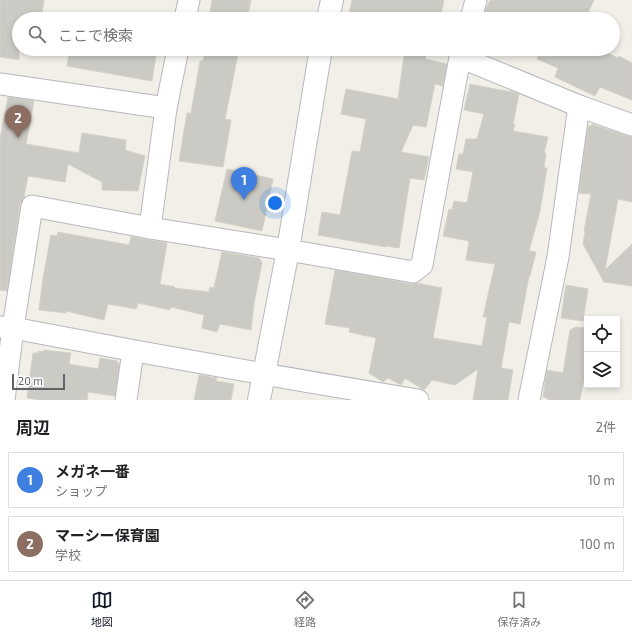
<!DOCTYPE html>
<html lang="ja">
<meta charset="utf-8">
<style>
body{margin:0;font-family:"Exo 2","Noto Sans JP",sans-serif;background:#f2f2f2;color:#202124}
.controls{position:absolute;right:12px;bottom:12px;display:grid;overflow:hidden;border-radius:0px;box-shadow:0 2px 6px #0003}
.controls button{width:36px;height:36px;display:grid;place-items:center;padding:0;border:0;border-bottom:1px solid #e0e0e0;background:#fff;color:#202124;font:20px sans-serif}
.scale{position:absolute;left:12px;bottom:10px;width:53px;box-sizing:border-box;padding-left:4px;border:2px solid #5f6368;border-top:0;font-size:11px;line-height:14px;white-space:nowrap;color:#5f6368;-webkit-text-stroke:3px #fff;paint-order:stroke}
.you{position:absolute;left:275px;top:203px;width:14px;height:14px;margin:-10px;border:3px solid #fff;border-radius:50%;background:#1a73e8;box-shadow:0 0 0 6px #1a73e833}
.badge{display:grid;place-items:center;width:26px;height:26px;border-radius:50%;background:#111827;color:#fff;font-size:13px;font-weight:700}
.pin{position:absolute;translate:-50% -33px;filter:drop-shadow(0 1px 2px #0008)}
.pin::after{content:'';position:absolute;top:21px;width:14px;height:12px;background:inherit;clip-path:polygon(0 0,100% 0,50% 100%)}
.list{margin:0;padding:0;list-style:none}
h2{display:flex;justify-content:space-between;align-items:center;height:52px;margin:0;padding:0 16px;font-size:17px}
h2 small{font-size:13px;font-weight:400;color:#757577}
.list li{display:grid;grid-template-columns:26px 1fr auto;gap:12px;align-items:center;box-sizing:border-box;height:56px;margin:0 8px 8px;padding:0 8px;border:1px solid #e0e0e0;border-radius:0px}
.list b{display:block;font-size:15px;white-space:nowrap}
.list p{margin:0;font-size:13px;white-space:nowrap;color:#757577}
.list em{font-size:13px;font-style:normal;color:#757577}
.icon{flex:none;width:22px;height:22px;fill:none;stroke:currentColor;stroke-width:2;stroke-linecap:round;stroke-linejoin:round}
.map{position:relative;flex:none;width:632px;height:400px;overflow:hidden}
.search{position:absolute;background:#fff;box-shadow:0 2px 6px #0003;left:12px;right:12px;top:12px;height:44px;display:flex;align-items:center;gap:10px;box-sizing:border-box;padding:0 14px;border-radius:22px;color:#757577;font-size:15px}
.sheet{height:180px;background:#fff}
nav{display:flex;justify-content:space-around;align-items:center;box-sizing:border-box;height:56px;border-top:1px solid #e0e0e0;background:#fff;font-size:11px;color:#757577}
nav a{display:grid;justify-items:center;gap:2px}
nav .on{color:#111827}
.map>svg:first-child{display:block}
</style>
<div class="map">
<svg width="632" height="400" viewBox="0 0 632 400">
<rect width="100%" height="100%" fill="#f1efe8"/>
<g fill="#cccac5" stroke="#d6d1c6">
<path d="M0 0H44L41 19H19V60L0 57Z"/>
<path d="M212 0H251L247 19H209Z"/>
<path d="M352 0H444L440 19H348Z"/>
<path d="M490 0H594L585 19H483L486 9Z"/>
<path d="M70 49H157L152 81 67 66Z"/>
<path d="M206 49H239L225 119 231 120 223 167 179 161 187 113H191L200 61H203Z"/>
<path d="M407 49H428L425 59 447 64 443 86 435 84 426 127 413 125 401 152 429 157 424 180 410 178 399 248 386 246V247L318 235 322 212 340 215 352 151 360 152 366 119 341 114 346 89 398 99 404 56H405Z"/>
<path d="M542 49H599L618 58 619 56 632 63V100L600 87 595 96 555 77 558 68 537 59Z"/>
<path d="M470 84 500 90 513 92 519 94 513 124H515L513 131 548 137 544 153H546L544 168H547L540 211 529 251 536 252 530 276H529L520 324 509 322 501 368 513 370 508 400H473L478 369 455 385 432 380 424 390 405 378 401 385 388 378 383 382 369 373 376 338 349 332 350 328 325 324 335 270 411 284 417 283 442 288 433 338 482 346 487 317H483L495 264 466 260 469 241 443 236 449 209 452 210 454 201 467 203 473 172 456 169 459 154H463L466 139H477L484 114 464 110Z"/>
<path d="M8 97 34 101 26 144 79 153 82 133 126 140 125 150 145 156 138 191 102 190V182L68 164 65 182 28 176 24 197 20 204 7 291 0 290V139Z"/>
<path d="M592 124 628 136 632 137V202L618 199 605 270 632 244V286L604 282 583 244 585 232 584 231 591 194 579 193 588 126H591Z"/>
<path d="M227 169 273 179 262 231 215 221Z"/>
<path d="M58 232 129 245 131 237 167 243 160 284 175 287 174 288 209 292 210 287 214 288 222 252 259 258 262 263 254 303 251 330 220 324 217 332 202 328 204 315 171 307 170 310 138 303 136 309 108 304 104 320 66 311V313L39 310 43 278 51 235 57 236Z"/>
<path d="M566 285 588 289 583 321 561 318Z"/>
<path d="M576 327 587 328V362L580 400H548V398L543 397 547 370 563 373 570 330Z"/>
<path d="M44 350 71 353 69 364 98 369 100 358 117 361 119 365 115 396 88 392 87 400H41L27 398 33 353H38L39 351 43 352Z"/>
<path d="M199 375 217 378 216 381 234 384 231 400H194Z"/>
</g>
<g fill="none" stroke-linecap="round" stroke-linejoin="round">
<g stroke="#b5b8bc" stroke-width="23">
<g id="street">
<path d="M185 19 189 0"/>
<path d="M471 19 476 0"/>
<path d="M0 84 166 108"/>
<path d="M150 228 166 108 178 49"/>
<path d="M0 327 13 328C148 354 283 378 418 400"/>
<path d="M4 400 13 328 32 206 150 228 288 250 413 272 422 265 460 57 579 106 632 125"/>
<path d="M126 400 133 351"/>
<path d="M529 400 558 257 579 106"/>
</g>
</g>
<g stroke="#b6babf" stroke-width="24">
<g id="secondary">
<path d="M328 19 332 0"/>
<path d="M259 400 288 250 318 66 321 49"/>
</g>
</g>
<use href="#street" stroke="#fff" stroke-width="21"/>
<use href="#secondary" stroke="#fff" stroke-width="22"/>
</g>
</svg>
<div class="controls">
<button><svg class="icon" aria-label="locate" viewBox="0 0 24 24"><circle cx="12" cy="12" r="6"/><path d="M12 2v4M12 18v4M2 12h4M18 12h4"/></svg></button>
<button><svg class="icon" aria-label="layers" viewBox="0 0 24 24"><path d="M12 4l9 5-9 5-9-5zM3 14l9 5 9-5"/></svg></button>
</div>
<div class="scale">20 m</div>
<div class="you"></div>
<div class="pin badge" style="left:244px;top:200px;background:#3f7fe0">1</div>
<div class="pin badge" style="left:18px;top:138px;background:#8d6e63">2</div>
<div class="search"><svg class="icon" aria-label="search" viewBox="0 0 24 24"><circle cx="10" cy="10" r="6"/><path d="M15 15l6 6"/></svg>ここで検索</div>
</div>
<section class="sheet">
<h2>周辺<small>2件</small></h2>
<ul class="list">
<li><span class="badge" style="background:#3f7fe0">1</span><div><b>メガネ一番</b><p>ショップ</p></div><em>10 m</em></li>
<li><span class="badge" style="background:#8d6e63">2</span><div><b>マーシー保育園</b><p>学校</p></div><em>100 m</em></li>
</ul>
</section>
<nav>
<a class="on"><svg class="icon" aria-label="map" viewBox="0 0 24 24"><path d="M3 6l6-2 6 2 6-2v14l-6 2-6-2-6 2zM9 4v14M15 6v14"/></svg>地図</a>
<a><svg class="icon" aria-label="directions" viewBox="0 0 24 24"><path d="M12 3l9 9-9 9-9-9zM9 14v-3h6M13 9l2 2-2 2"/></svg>経路</a>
<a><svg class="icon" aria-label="saved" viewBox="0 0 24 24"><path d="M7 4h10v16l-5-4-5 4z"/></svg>保存済み</a>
</nav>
